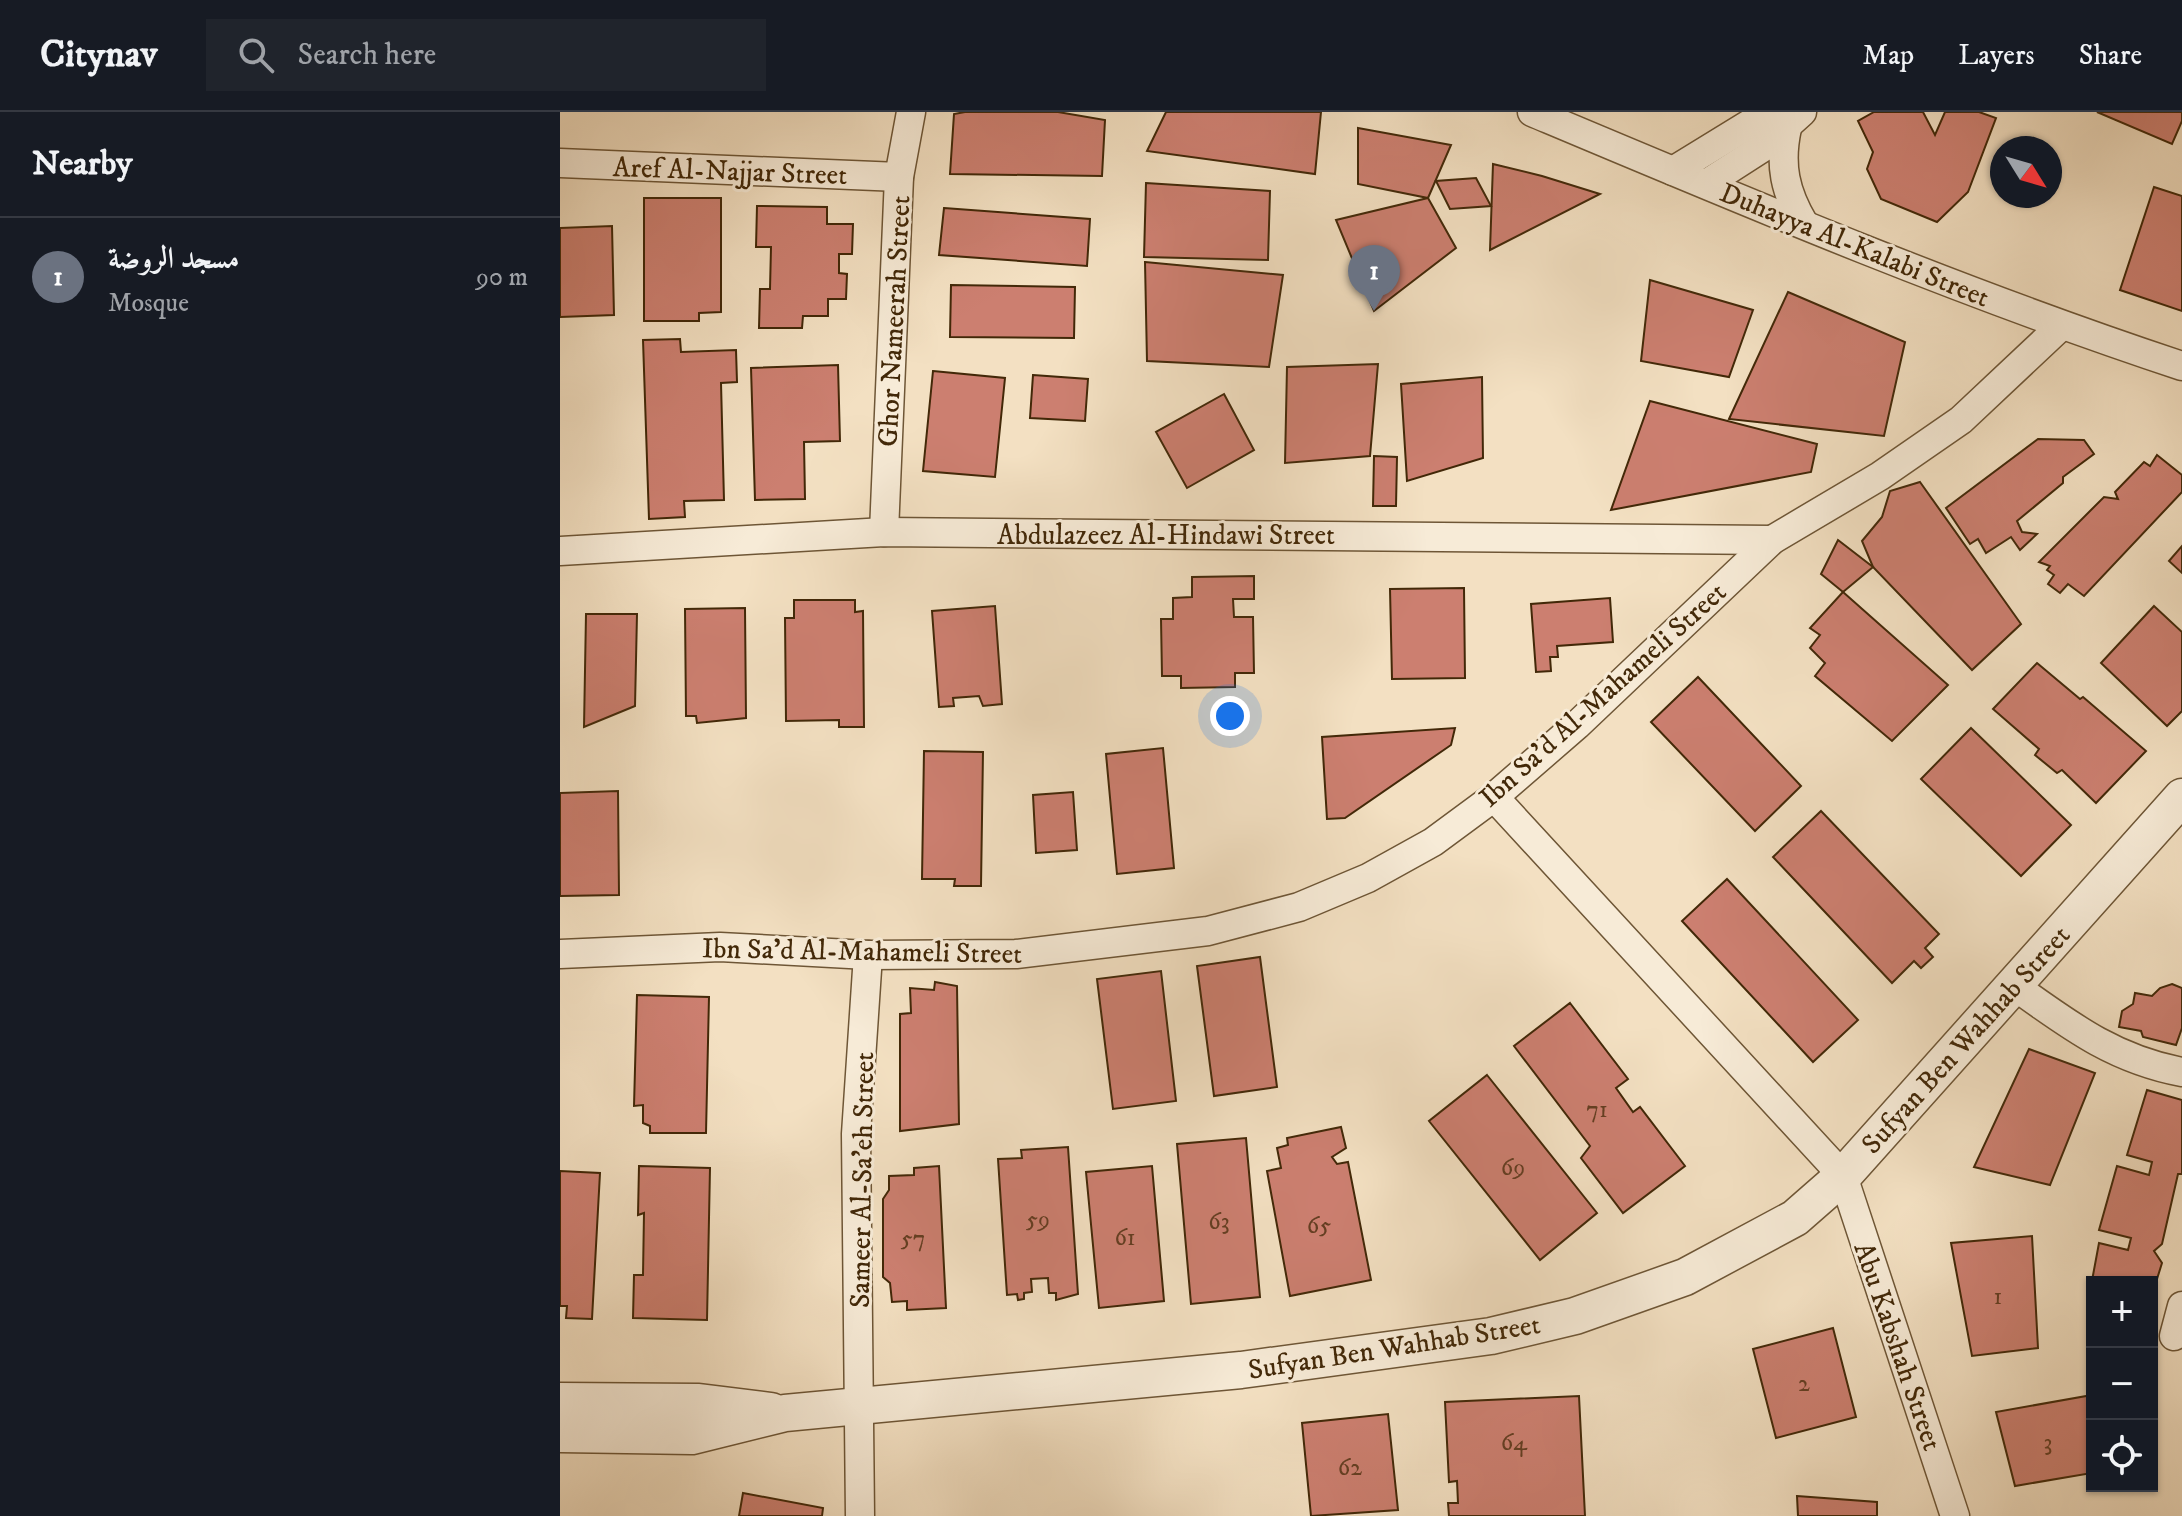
<!DOCTYPE html>
<meta charset="utf-8">
<style>
body{margin:0;font-family:"IM FELL DW Pica",Amiri,serif;background:#20242c;color:#f1f3f6}
.controls{position:absolute;right:24px;bottom:24px;display:grid;overflow:hidden;border-radius:0px;box-shadow:0 2px 6px #0004}
.controls button{width:72px;height:72px;display:grid;place-items:center;padding:0;border:0;border-bottom:2px solid #363941;background:#171b24;color:#f1f3f6;font:40px sans-serif}
.compass{position:absolute;left:1430px;top:24px;width:72px;height:72px;border-radius:50%;background:#171b24;box-shadow:0 2px 6px #0004;rotate:127deg}
.you{position:absolute;left:670px;top:604px;width:28px;height:28px;margin:-20px;border:6px solid #fff;border-radius:50%;background:#1a73e8;box-shadow:0 0 0 12px #1a73e833}
.badge{display:grid;place-items:center;width:52px;height:52px;border-radius:50%;background:#c59692;color:#fff;font-size:26px;font-weight:700}
.pin{position:absolute;translate:-50% -66px;filter:drop-shadow(0 2px 4px #0008)}
.pin::after{content:'';position:absolute;top:42px;width:28px;height:24px;background:inherit;clip-path:polygon(0 0,100% 0,50% 100%)}
.list{margin:0;padding:0;list-style:none}
h2{display:flex;justify-content:space-between;align-items:center;height:104px;margin:0;padding:0 32px;font-size:34px}
h2 small{font-size:26px;font-weight:400;color:#9ea1a6}
.list li{display:grid;grid-template-columns:52px 1fr auto;gap:24px;align-items:center;box-sizing:border-box;height:120px;padding:0 32px;border-top:2px solid #363941}
.list b{display:block;font-size:30px;white-space:nowrap}
.list p{margin:0;font-size:26px;white-space:nowrap;color:#9ea1a6}
.list em{font-size:26px;font-style:normal;color:#9ea1a6}
.icon{flex:none;width:44px;height:44px;fill:none;stroke:currentColor;stroke-width:2;stroke-linecap:round;stroke-linejoin:round}
.map{position:relative;flex:none;width:1622px;height:1404px;overflow:hidden}
header{display:flex;align-items:center;gap:48px;box-sizing:border-box;height:112px;padding:0 40px;background:#171b24;border-bottom:2px solid #363941}
header strong{font-size:38px}
nav{display:flex;gap:44px;margin-inline-start:auto;font-size:28px}
.search{width:560px;height:72px;background:#20242c;display:flex;align-items:center;gap:20px;box-sizing:border-box;padding:0 28px;border-radius:0px;color:#9ea1a6;font-size:30px}
main{display:flex}
aside{flex:1;background:#171b24}
.map>svg:first-child{display:block}
</style>
<header>
<strong>Citynav</strong>
<div class="search"><svg class="icon" aria-label="search" viewBox="0 0 24 24"><circle cx="10" cy="10" r="6"/><path d="M15 15l6 6"/></svg>Search here</div>
<nav><a>Map</a><a>Layers</a><a>Share</a></nav>
</header>
<main>
<aside>
<h2>Nearby<small></small></h2>
<ul class="list">
<li><span class="badge" style="background:#6b7280">1</span><div><b>مسجد الروضة</b><p>Mosque</p></div><em>90 m</em></li>
</ul>
</aside>
<div class="map">
<svg width="1622" height="1404" viewBox="0 0 1622 1404">
<rect width="100%" height="100%" fill="#f3e0c2"/>
<filter id="stains"><feTurbulence type="fractalNoise" baseFrequency=".0025" numOctaves="4"/><feColorMatrix values="0 0 0 0 .2 0 0 0 0 .09 0 0 0 0 .02 0 0 0 .5 -.17"/></filter>
<radialGradient id="worn" r=".72"><stop offset=".6" stop-color="#630" stop-opacity="0"/><stop offset="1" stop-color="#630" stop-opacity=".3"/></radialGradient>
<g fill="#cc7f70" stroke="#422808" stroke-width="2">
<path d="M405 0H498L545 8 542 64 390 62 394 2Z"/>
<path d="M606 0H761L755 62 587 39Z"/>
<path d="M1314 0H1363L1375 23 1385 0H1419L1436 6 1408 80 1377 110 1321 87 1307 57 1313 40 1298 9Z"/>
<path d="M1537 0H1622V9L1612 32Z"/>
<path d="M798 16 891 33 868 86 798 72Z"/>
<path d="M933 52 982 64 1040 82 930 138Z"/>
<path d="M916 66 931 94 890 97 876 69Z"/>
<path d="M586 71 710 79 708 148 584 145Z"/>
<path d="M1594 75 1622 84V199L1560 178Z"/>
<path d="M84 86H161V200L139 201V209H84Z"/>
<path d="M868 86 896 136 814 199 776 108Z"/>
<path d="M197 94 267 95V112H293L292 142H279V161L287 162 286 187H268V204H243L242 216H199L200 177H210L211 135H196Z"/>
<path d="M384 96 530 107 527 154 379 143Z"/>
<path d="M52 114 54 203 0 205V116Z"/>
<path d="M585 150 723 163 709 255 587 249Z"/>
<path d="M1090 168 1193 198 1169 265 1081 249Z"/>
<path d="M391 173 515 175 514 226 390 225Z"/>
<path d="M1228 180 1345 230 1324 324 1169 307Z"/>
<path d="M120 227 121 240 176 238 177 270 161 271 164 388 124 389 125 405 89 407 83 228Z"/>
<path d="M818 252 810 344 725 351 727 255Z"/>
<path d="M278 253 280 329 244 330 245 387 195 388 191 256Z"/>
<path d="M373 259 445 266 435 365 363 359Z"/>
<path d="M473 263 528 267 525 309 470 306Z"/>
<path d="M922 265 923 346 847 369 841 272Z"/>
<path d="M664 282 694 338 627 376 596 320Z"/>
<path d="M1090 289 1257 332 1251 360 1051 398Z"/>
<path d="M1478 327 1524 328 1534 342 1503 365V371L1457 409 1462 420 1477 422 1460 438 1451 425 1426 441 1418 427 1410 432 1386 396Z"/>
<path d="M1597 343 1622 363V380L1524 484 1508 472 1500 481 1488 472 1494 463 1487 458 1490 454 1479 450 1544 385 1558 387 1555 380 1584 350 1590 354Z"/>
<path d="M814 344 837 345 836 394H813Z"/>
<path d="M1360 370 1461 512 1412 558 1313 455 1302 429 1322 405 1330 379Z"/>
<path d="M1278 428 1313 455 1283 480 1261 462Z"/>
<path d="M1622 434V461L1609 449Z"/>
<path d="M694 464V487H673L674 505H693L694 561H675V575L621 576V564H602L601 507H613V486L632 485V465Z"/>
<path d="M904 476 905 566 832 567 830 477Z"/>
<path d="M1283 480 1388 573 1332 629 1255 564 1265 551 1250 536 1260 523 1250 516Z"/>
<path d="M1050 486 1053 530 997 534 998 545H990L991 559 976 560 971 492Z"/>
<path d="M234 488H295V500L303 499 304 615H279V608L226 609 225 506H234Z"/>
<path d="M435 494 442 592 423 594 419 584 393 586 394 594 379 595 372 499Z"/>
<path d="M1594 494 1622 520V599L1607 614 1541 551Z"/>
<path d="M185 496 186 606 137 611 136 604H126L125 497Z"/>
<path d="M26 502H77L75 594 24 615Z"/>
<path d="M1477 551 1520 587 1523 585 1586 639 1536 691 1502 658 1497 661 1475 643 1479 637 1433 597Z"/>
<path d="M1138 565 1241 674 1195 719 1091 610Z"/>
<path d="M895 616 891 633 785 706 767 707 762 625Z"/>
<path d="M1411 616 1511 713 1461 764 1361 667Z"/>
<path d="M603 636 614 756 557 762 546 642Z"/>
<path d="M364 639 423 640 421 774H394L395 767H362Z"/>
<path d="M58 679 59 783 0 784V681Z"/>
<path d="M513 680 517 738 476 741 473 683Z"/>
<path d="M1261 699 1379 822 1365 836 1373 845 1361 856 1354 849 1332 871 1213 745Z"/>
<path d="M1167 767 1298 908 1253 950 1122 809Z"/>
<path d="M700 845 717 975 654 984 637 854Z"/>
<path d="M601 859 616 989 553 997 537 867Z"/>
<path d="M375 870 397 874 399 1012 340 1019V902L351 901 350 876 374 878Z"/>
<path d="M1612 872 1622 876V916L1616 933 1583 925 1581 919 1559 915 1562 899 1573 892 1575 881 1592 884 1600 876Z"/>
<path d="M77 883 149 885 146 1021H90V1014L83 1011V993L74 994Z"/>
<path d="M1010 891 1068 967 1056 976 1073 1000 1080 995 1125 1054 1063 1101 1021 1046 1030 1034 954 934Z"/>
<path d="M1469 937 1535 961 1490 1073 1414 1055Z"/>
<path d="M927 963 1037 1101 980 1148 869 1009Z"/>
<path d="M1587 978 1622 988V1062H1618L1602 1132 1594 1139 1602 1151 1592 1183V1170H1532L1531 1174 1539 1131 1568 1138 1571 1126 1539 1118 1557 1054 1589 1063 1592 1050 1567 1043Z"/>
<path d="M781 1015 786 1036 772 1045 777 1052 788 1050 811 1168 730 1184 707 1059 721 1056 717 1036 728 1033 727 1026Z"/>
<path d="M686 1026 700 1185 631 1192 617 1032Z"/>
<path d="M508 1035 518 1182 496 1188V1181H489L488 1166 471 1167 472 1180 464 1181V1187L458 1188 457 1182 447 1183 438 1047 462 1046 461 1038Z"/>
<path d="M79 1054 150 1056 147 1208 73 1206 74 1163H83L84 1101 78 1103Z"/>
<path d="M379 1054 386 1196 347 1198V1189L332 1190 330 1171 323 1165V1087L329 1078V1064L354 1063V1056Z"/>
<path d="M592 1054 604 1189 539 1196 526 1060Z"/>
<path d="M0 1059 40 1061 32 1207 6 1206 7 1194H0Z"/>
<path d="M1472 1124 1478 1236 1412 1244 1391 1131Z"/>
<path d="M1273 1216 1296 1305 1216 1326 1193 1237Z"/>
<path d="M1532 1283V1361L1455 1374 1436 1300Z"/>
<path d="M1019 1284 1025 1404H889L888 1391H898L897 1369 889 1370 885 1290Z"/>
<path d="M828 1302 838 1398 751 1404 742 1311Z"/>
<path d="M183 1381 263 1396 262 1404H179Z"/>
<path d="M1237 1384 1317 1390V1404H1238Z"/>
</g>
<g fill="none" stroke-linecap="round" stroke-linejoin="round">
<g stroke="#6e5636" stroke-width="31">
<g id="minor">
<path d="M972 0C1186 90 1401 181 1622 254"/>
<path d="M1227 16C1219 53 1225 80 1244 112"/>
<path d="M0 51 339 65"/>
<path d="M1113 59 1209 0"/>
<path d="M1146 72 1202 36 1242 0"/>
<path d="M324 420 339 65 351 0"/>
<path d="M0 439 324 420 1212 428"/>
<path d="M934 685 1283 1064 1395 1404"/>
<path d="M0 842 160 835 308 843 456 842 648 819 739 795 808 766 873 730 934 685 1017 613 1212 428 1320 364 1401 308 1501 214"/>
<path d="M1453 873C1509 913 1553 947 1622 960"/>
<path d="M1614 1224 1622 1194"/>
<path d="M300 1404 296 1022 308 843"/>
</g>
</g>
<g stroke="#6e5636" stroke-width="39">
<g id="tertiary">
<path d="M0 1289 139 1290 211 1299"/>
<path d="M0 1322 132 1324 225 1301 681 1258 931 1224 1015 1204 1125 1165 1235 1106 1283 1064 1622 685"/>
</g>
</g>
<use href="#minor" stroke="#f7ebd7" stroke-width="28"/>
<use href="#tertiary" stroke="#f7ebd7" stroke-width="36"/>
</g>
<g text-anchor="middle" stroke-width="6" stroke-linejoin="round" paint-order="stroke">
<g font-size="24" fill="#643e22">
<text x="1037" y="1005">71</text>
<text x="953" y="1063">69</text>
<text x="478" y="1115">59</text>
<text x="659" y="1117">63</text>
<text x="759" y="1121">65</text>
<text x="565" y="1133">61</text>
<text x="353" y="1134">57</text>
<text x="1438" y="1192">1</text>
<text x="1244" y="1279">2</text>
<text x="954" y="1338">64</text>
<text x="1488" y="1338">3</text>
<text x="790" y="1363">62</text>
</g>
<g font-size="28" fill="#422808" stroke="#f7ebd7">
<text transform="translate(170 58) rotate(2)" y="10">Aref Al-Najjar Street</text>
<text transform="translate(1295 132) rotate(22)" y="10">Duhayya Al-Kalabi Street</text>
<text transform="translate(333 209) rotate(-87)" y="10">Ghor Nameerah Street</text>
<text x="606" y="432">Abdulazeez Al-Hindawi Street</text>
<text transform="translate(1042 582) rotate(-42)" y="10">Ibn Sa'd Al-Mahameli Street</text>
<text transform="translate(302 838) rotate(1)" y="10">Ibn Sa'd Al-Mahameli Street</text>
<text transform="translate(1405 927) rotate(-48)" y="10">Sufyan Ben Wahhab Street</text>
<text transform="translate(301 1068) rotate(-89)" y="10">Sameer Al-Sa'eh Street</text>
<text transform="translate(834 1234) rotate(-9)" y="10">Sufyan Ben Wahhab Street</text>
<text transform="translate(1339 1234) rotate(71)" y="10">Abu Kabshah Street</text>
</g>
</g>
<rect width="100%" height="100%" filter="url(#stains)"/>
<rect width="100%" height="100%" fill="url(#worn)"/>
</svg>
<div class="controls">
<button>+</button>
<button>−</button>
<button><svg class="icon" aria-label="locate" viewBox="0 0 24 24"><circle cx="12" cy="12" r="6"/><path d="M12 2v4M12 18v4M2 12h4M18 12h4"/></svg></button>
</div>
<svg class="compass" viewBox="-18 -18 36 36"><path d="M0-13l5 13h-10z" fill="#e53935"/><path d="M0 13l5-13h-10z" fill="#9ea1a6"/></svg>
<div class="you"></div>
<div class="pin badge" style="left:814px;top:199px;background:#6b7280">1</div>
</div>
</main>
